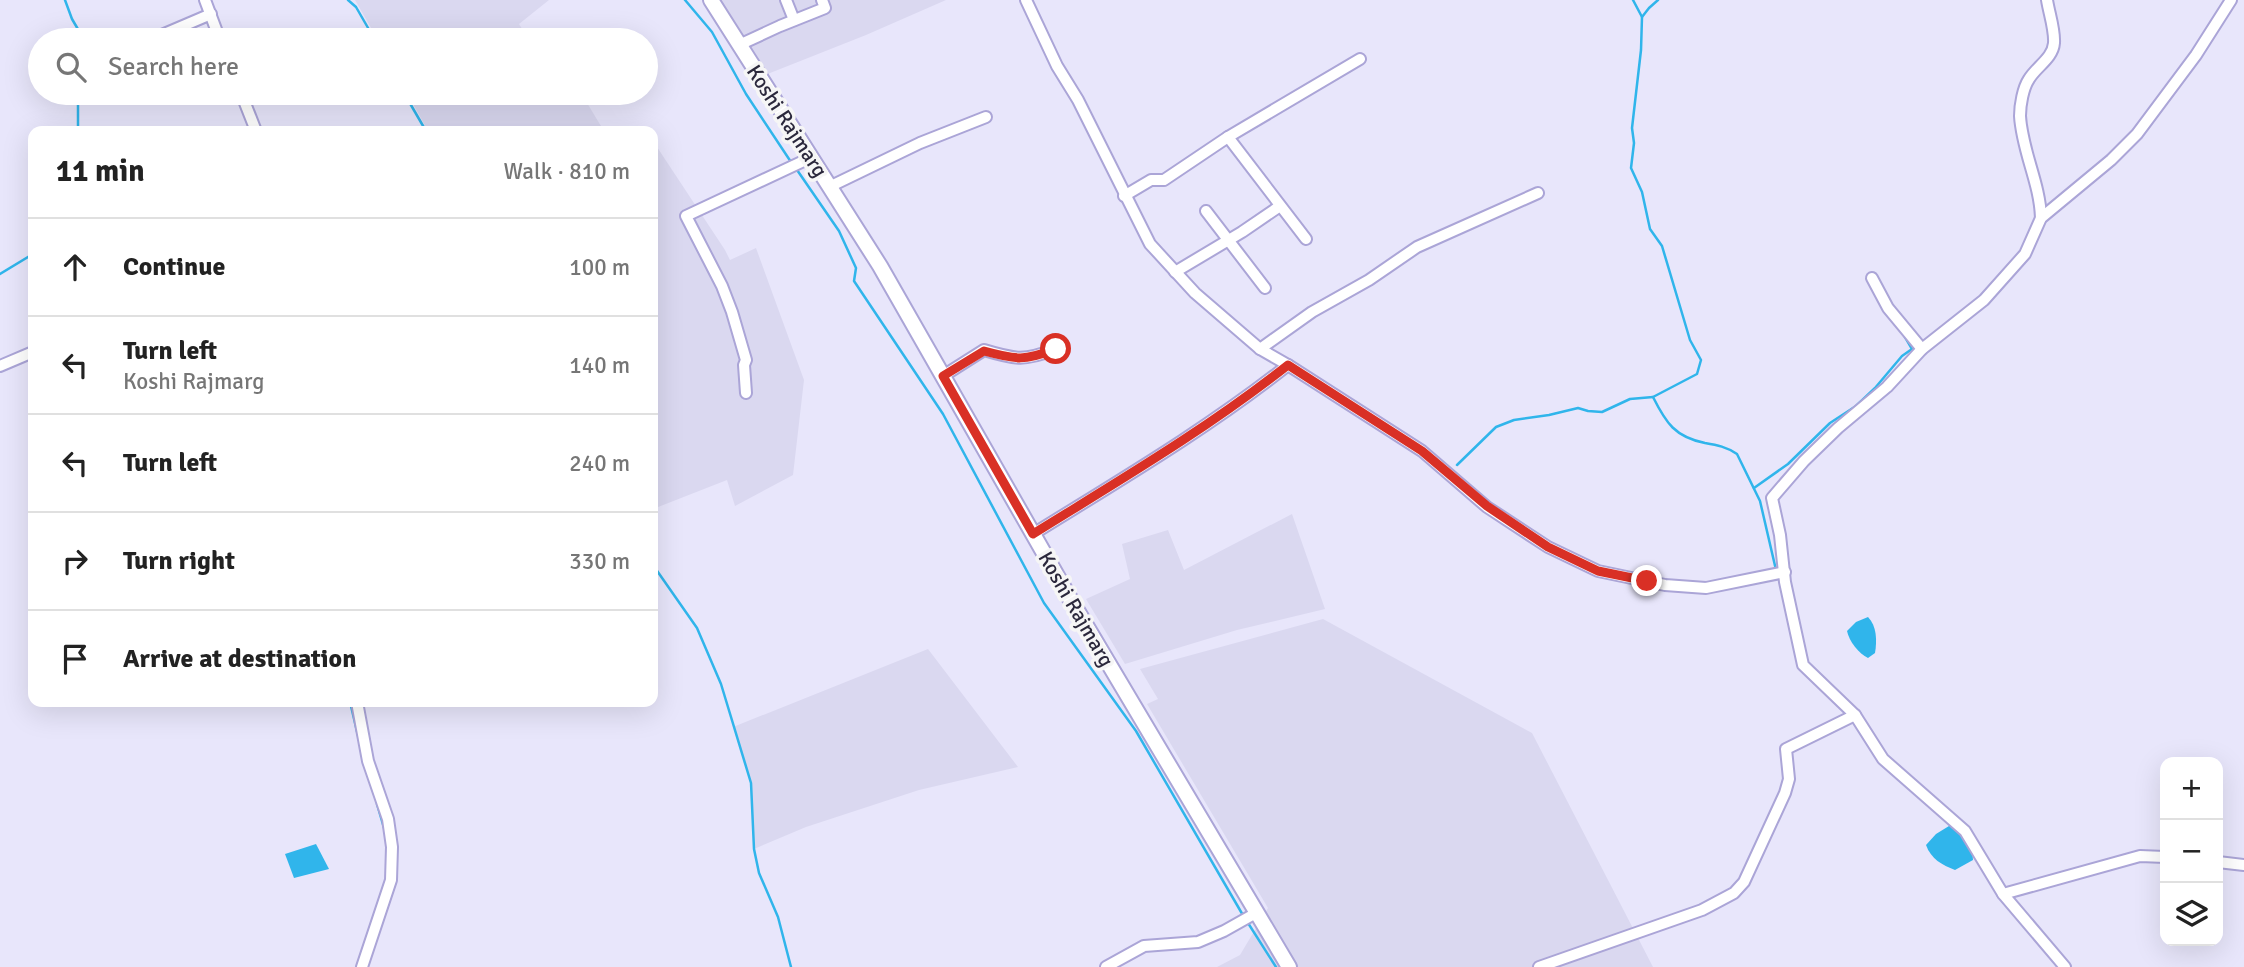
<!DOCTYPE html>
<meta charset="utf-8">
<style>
body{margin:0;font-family:Signika,sans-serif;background:#f6f6f6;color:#222}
.controls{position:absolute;right:21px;bottom:21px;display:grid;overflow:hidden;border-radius:14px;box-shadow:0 7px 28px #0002}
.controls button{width:63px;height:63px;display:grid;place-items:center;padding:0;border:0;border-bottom:2px solid #e0e0e0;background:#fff;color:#222;font:35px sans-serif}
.stop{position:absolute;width:21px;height:21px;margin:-16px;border:5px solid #d93025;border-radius:50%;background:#fff}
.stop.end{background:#d93025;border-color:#fff;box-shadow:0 2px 7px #0008}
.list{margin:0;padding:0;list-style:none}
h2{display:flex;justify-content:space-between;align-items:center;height:91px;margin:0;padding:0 28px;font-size:30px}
h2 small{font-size:23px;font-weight:400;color:#767676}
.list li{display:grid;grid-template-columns:46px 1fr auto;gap:21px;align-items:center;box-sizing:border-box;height:98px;padding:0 28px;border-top:2px solid #e0e0e0}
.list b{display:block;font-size:26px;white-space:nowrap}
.list p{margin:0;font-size:23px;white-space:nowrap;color:#767676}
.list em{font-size:23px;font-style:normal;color:#767676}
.icon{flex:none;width:38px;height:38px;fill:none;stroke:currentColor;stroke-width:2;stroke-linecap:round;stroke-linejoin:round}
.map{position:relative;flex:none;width:2244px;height:967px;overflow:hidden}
.search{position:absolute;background:#fff;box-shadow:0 7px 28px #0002;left:28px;top:28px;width:630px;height:77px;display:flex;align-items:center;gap:18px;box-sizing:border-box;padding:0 24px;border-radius:38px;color:#767676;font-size:26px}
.panel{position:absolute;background:#fff;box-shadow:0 7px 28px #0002;left:28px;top:126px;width:630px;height:581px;border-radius:14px}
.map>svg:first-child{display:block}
</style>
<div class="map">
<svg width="2244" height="967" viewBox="0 0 2244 967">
<rect width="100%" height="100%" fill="#e8e6fb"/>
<g fill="#dad8f0">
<path d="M355 0H549L519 24 529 40H378Z"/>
<path d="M719 0H946L866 35 765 75Z"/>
<path d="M407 93H581L604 131H428Z"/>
<path d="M653 141 725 250 730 260 756 248 804 380 793 475 735 506 727 480 653 509Z"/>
<path d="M1292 514 1325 609 1237 630 1125 664 1086 599 1130 579 1122 544 1168 530 1184 570Z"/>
<path d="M1323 619 1532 733 1653 967H1217L1240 955 1268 908 1147 704 1158 699 1140 669Z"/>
<path d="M928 649 1018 767 919 790 806 827 754 849 751 783 733 727Z"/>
</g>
<g fill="#30b5eb">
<path d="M1868 617C1877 626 1877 641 1875 653L1868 658C1859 654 1849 641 1847 631L1856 622Z"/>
<path d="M1949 826H1957L1972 848 1973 860 1955 870C1942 865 1931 859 1926 845L1936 834Z"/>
<path d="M316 844 329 869 294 878 285 854Z"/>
</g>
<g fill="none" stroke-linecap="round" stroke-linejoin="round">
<g stroke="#30b5eb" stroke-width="2.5">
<path d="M65 0 72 19 79 31 77 40"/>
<path d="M348 0 356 7 375 40"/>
<path d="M685 0 712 32 746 94 791 162"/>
<path d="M1633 0 1642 17"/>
<path d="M404 93 426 131"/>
<path d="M78 96V131"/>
<path d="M795 167 839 231 856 268 854 281 943 414 1044 603 1136 731 1244 917"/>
<path d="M0 274 33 254"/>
<path d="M1653 397C1666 423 1675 437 1705 443 1717 445 1727 447 1737 454L1760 501 1776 570"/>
<path d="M1457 465 1496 427 1514 420 1549 415 1578 408 1588 411 1602 412 1630 399 1653 397 1697 374 1701 360 1690 340 1662 246 1650 229 1642 192 1631 168 1634 143 1632 128 1641 50 1642 17 1649 8 1658 0"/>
<path d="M1754 488 1788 464 1830 423 1856 406 1875 388 1902 356 1912 349 1905 337"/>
<path d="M653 565 697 628 721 684 751 783 754 849 759 873 778 917 791 967"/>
<path d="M350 702 360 744"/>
<path d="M377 804 384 828"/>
<path d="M396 877 397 846"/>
<path d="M1248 923 1276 967"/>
</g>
<g stroke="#aba5d7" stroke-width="14">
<g id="minor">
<path d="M205 0 220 40"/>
<path d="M786 0 794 20"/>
<path d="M1026 0 1057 66 1078 100 1150 244 1195 293 1260 349 1288 365 1422 451 1487 507 1548 547 1598 571 1665 585 1706 588 1785 572"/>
<path d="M150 40 211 14"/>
<path d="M739 45 780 26 825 8 822 0"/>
<path d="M241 93 256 131"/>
<path d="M82 94V93"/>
<path d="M1228 137 1306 239"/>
<path d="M829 187 920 143 986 117"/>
<path d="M1124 196 1151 180H1164L1228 137 1360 59"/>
<path d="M1206 211 1265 288"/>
<path d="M2041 218C2040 183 2022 151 2020 116 2020 105 2023 88 2029 79 2036 67 2053 58 2054 43 2055 30 2049 13 2047 0"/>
<path d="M1175 272 1242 232 1280 206"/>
<path d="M1872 278 1888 308 1922 349"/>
<path d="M1260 349 1312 312 1369 280 1417 247 1538 193"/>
<path d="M0 366 33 352"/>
<path d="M943 376 984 350C1017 360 1024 361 1056 349"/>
<path d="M746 393 744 365 746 360 732 312 722 286 686 216 810 158"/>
<path d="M1033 534C1120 480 1207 429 1288 365"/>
<path d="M357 702 368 761 388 819 392 847 391 880 362 967"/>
<path d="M2218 862 2244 865"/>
<path d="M2003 894 2140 856 2165 857"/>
<path d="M1106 967 1144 946 1198 942 1224 931 1256 913"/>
<path d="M1539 967 1702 910 1734 893 1744 882 1785 793 1789 779 1786 749 1855 715"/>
<path d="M2065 967 2003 894 1965 831 1883 759 1855 715 1803 665 1785 582 1780 535 1772 498 1804 461 1838 428 1887 387 1922 349 1984 300 2025 254 2041 218 2111 160 2137 134 2196 55 2231 0"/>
</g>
</g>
<g stroke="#aba5d7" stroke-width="18">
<path id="major" d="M711 0 880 266 1069 597 1289 967"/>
</g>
<use href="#minor" stroke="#fff" stroke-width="10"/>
<use href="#major" stroke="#fff" stroke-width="14"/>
</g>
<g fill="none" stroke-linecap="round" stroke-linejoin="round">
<path stroke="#d93025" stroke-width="9" d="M1056 349C1024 361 1017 360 984 351L943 376 1033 534C1120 480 1207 429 1288 365L1422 451 1487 506 1548 547 1598 571 1647 581"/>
</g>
<g text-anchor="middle" stroke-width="7" stroke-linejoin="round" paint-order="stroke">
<g font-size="21" fill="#2b283c" stroke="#f6f6f6">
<text transform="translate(787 121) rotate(57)" y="7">Koshi Rajmarg</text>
<text transform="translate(1076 609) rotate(60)" y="7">Koshi Rajmarg</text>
</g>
</g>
</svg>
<div class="controls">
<button>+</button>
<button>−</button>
<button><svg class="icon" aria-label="layers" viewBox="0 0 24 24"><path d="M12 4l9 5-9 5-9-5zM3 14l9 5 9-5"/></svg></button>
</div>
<div class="stop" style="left:1056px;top:349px"></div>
<div class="stop end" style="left:1647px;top:581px"></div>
<div class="search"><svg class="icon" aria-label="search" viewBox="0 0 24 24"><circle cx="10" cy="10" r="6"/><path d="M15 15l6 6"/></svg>Search here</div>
<section class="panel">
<h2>11 min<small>Walk · 810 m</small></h2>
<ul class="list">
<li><svg class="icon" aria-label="ahead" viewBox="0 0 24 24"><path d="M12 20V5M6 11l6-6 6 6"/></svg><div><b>Continue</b></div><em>100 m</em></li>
<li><svg class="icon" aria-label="left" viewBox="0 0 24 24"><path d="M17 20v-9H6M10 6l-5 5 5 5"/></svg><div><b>Turn left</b><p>Koshi Rajmarg</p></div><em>140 m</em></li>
<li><svg class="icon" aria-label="left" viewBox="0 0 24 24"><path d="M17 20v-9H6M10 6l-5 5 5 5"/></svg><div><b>Turn left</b></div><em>240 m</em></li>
<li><svg class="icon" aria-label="right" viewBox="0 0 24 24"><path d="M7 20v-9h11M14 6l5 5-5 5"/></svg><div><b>Turn right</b></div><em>330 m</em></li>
<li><svg class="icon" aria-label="arrive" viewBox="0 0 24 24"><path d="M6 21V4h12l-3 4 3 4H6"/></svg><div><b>Arrive at destination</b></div></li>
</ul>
</section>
</div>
